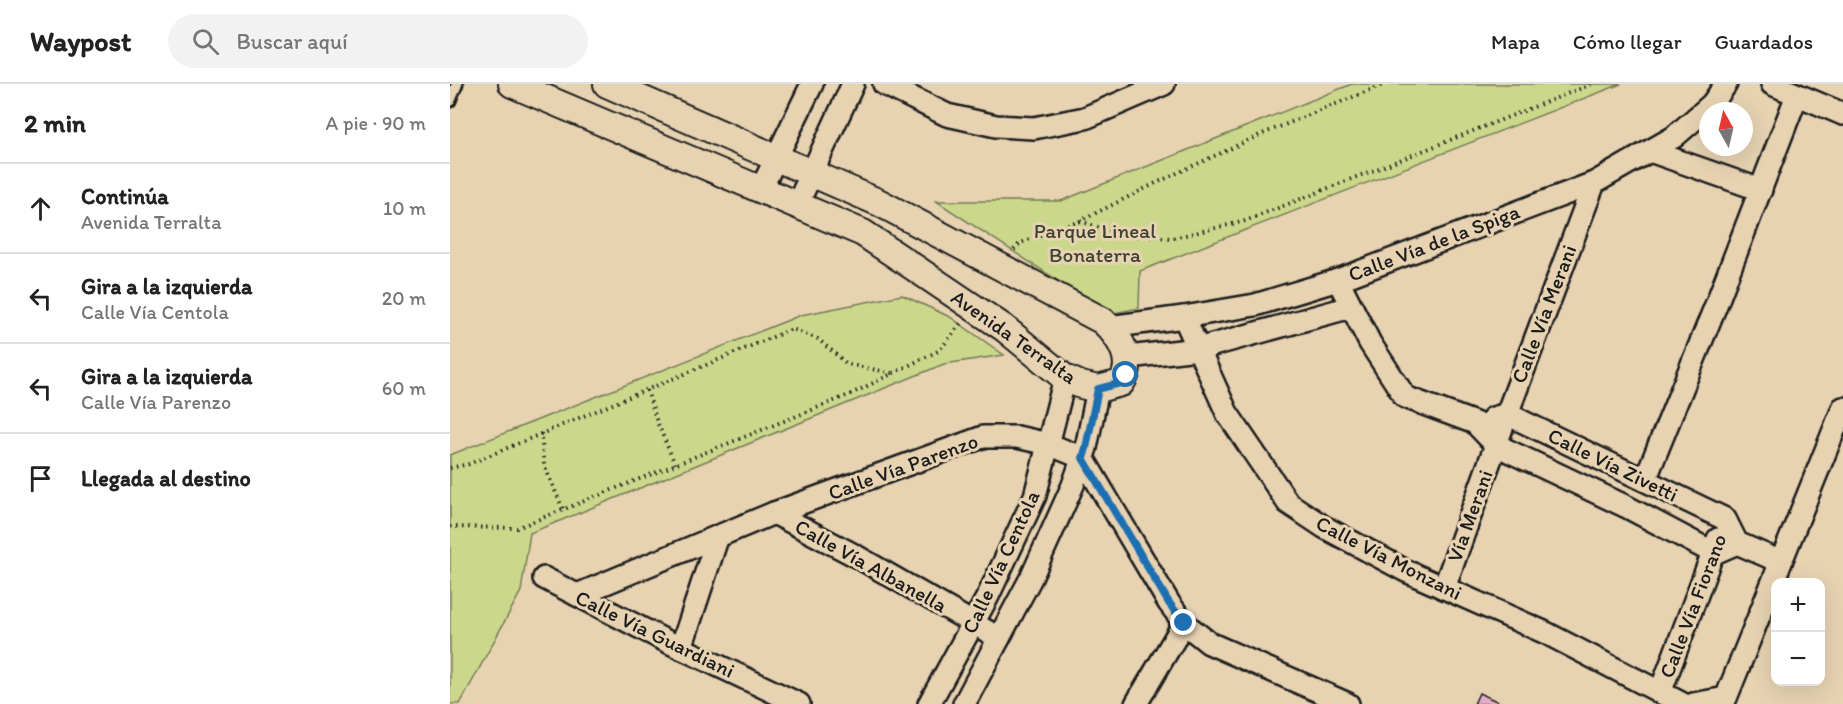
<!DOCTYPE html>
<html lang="es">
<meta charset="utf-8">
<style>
body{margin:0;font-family:Itim,sans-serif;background:#f2f2f2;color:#222}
.controls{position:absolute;right:18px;bottom:18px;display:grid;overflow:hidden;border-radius:12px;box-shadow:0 6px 24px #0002}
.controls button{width:54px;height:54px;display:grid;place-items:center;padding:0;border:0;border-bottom:2px solid #e0e0e0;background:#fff;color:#222;font:30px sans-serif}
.compass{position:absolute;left:1249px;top:18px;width:54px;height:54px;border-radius:50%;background:#fff;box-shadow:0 6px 24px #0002;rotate:352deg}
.stop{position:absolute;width:18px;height:18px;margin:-14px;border:4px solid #1f6fb2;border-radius:50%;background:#fff}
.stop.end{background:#1f6fb2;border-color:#fff;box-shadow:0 2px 6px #0008}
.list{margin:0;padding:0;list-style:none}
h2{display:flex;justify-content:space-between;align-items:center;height:78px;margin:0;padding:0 24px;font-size:26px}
h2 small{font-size:20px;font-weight:400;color:#767676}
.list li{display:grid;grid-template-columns:39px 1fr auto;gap:18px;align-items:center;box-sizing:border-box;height:90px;padding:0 24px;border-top:2px solid #e0e0e0}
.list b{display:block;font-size:22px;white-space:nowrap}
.list p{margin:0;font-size:20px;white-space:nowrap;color:#767676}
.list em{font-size:20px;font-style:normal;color:#767676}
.icon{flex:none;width:33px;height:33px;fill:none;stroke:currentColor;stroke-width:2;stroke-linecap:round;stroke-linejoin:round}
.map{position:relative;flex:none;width:1393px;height:620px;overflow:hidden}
header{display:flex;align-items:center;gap:36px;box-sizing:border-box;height:84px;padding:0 30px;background:#fff;border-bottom:2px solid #e0e0e0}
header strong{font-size:28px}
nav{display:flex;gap:33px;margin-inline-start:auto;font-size:21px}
.search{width:420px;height:54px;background:#f2f2f2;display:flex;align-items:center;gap:15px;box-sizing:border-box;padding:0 21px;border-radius:33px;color:#767676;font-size:22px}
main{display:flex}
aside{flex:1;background:#fff}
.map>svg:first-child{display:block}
</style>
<header>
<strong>Waypost</strong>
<div class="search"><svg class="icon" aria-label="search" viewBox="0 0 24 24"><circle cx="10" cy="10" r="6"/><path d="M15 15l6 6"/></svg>Buscar aquí</div>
<nav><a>Mapa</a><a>Cómo llegar</a><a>Guardados</a></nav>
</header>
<main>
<aside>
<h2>2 min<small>A pie · 90 m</small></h2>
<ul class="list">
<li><svg class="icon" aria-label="ahead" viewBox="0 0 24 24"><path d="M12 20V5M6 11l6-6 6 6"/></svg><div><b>Continúa</b><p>Avenida Terralta</p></div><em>10 m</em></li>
<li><svg class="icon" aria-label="left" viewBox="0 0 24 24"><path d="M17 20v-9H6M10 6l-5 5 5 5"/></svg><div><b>Gira a la izquierda</b><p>Calle Vía Centola</p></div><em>20 m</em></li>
<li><svg class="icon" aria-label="left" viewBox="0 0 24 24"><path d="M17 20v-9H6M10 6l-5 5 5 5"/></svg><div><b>Gira a la izquierda</b><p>Calle Vía Parenzo</p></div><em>60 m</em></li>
<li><svg class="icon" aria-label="arrive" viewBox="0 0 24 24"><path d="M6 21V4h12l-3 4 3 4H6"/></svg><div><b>Llegada al destino</b></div></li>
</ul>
</aside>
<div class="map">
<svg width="1393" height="620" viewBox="0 0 1393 620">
<rect width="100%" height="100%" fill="#e7d3b2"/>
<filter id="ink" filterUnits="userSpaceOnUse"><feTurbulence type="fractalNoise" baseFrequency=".0167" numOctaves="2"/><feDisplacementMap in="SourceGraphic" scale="12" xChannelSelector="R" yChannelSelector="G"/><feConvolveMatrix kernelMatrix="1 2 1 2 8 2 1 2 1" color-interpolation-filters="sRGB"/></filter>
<g filter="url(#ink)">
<g fill="#cbd88c" stroke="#747a54" stroke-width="1.5">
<path d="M902 0H1171L690 187 689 224 659 230 486 117H611Z"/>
<path d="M452 211 500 233 554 271 494 280 80 449 71 507 10 620H0V371L351 231Z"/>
</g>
<path fill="#e2adc7" stroke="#1c1c1c" stroke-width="1.5" d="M1029 609 1053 620H1024Z"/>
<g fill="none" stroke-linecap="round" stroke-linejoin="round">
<g stroke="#1c1c1c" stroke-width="15">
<path id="service" d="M0 17 7 0"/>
</g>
<g stroke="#1c1c1c" stroke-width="26">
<g id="minor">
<path d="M434 0 497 31 546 42 584 44 635 34 714 0"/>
<path d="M1322 0 1393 30"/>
<path d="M1200 67 1311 106"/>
<path d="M311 105 362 0"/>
<path d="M347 121 403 0"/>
<path d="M888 196 920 259 955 313 1025 339 1046 361 1177 423 1264 469 1287 459"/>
<path d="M734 233 777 329 838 419 874 443 956 487 1096 549 1233 620"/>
<path d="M659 243 734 233 805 221 888 196 1144 99 1224 53 1262 20 1276 0"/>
<path d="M678 273 748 265 901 223"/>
<path d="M1043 334 1057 330 1275 435 1287 459 1331 478"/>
<path d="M1195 396 1266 221 1347 11"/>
<path d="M324 429 406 472 549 554"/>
<path d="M94 494 214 556 349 620"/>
<path d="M994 504 1057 330 1144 99"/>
<path d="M127 511 324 429 533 353H567L598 360 633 374 719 519 734 539 759 559 898 620"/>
<path d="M231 564 268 452"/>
<path d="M1210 609 1268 455"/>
<path d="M479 620 538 512 585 412 615 294"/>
<path d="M514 620 582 492 623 401 636 364 648 305"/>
<path d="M686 620 734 539"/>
<path d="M1243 620 1276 614 1393 324"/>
</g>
</g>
<g stroke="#1c1c1c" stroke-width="30">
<path id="tertiary" d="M62 0 413 149 554 244 615 294 631 301 648 305 671 299C686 278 670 253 653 237L430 119 157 0"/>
</g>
<g stroke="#1c1c1c" stroke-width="4" stroke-dasharray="1.5 4.5" stroke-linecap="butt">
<path d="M630 137 671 151 723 154 795 137 1142 0"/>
<path d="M564 166 570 159 630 137 706 99 812 50 935 0"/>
<path d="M197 306 207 338 225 380"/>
<path d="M91 349 94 381 113 425"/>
<path d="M0 384 19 380 342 245 368 255 397 280 442 289"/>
<path d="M0 443 67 444 399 311 490 266 511 239"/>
</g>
<use href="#service" stroke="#e7d3b2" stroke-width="10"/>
<use href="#minor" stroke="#e7d3b2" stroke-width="21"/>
<use href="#tertiary" stroke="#e7d3b2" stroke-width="26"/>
</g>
</g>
<g fill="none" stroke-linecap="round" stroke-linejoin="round" filter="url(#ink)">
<path stroke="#1f6fb2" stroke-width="8" d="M676 291 671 299 648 305 636 364 633 374 719 519 734 539"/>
</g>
<g text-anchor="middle" stroke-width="6" stroke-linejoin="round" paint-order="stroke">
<g font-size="21" fill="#3f4232" stroke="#e7d3b2">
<text x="645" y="154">Parque Lineal<tspan x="645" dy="24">Bonaterra</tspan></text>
</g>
<g font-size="21" fill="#1c1c1c" stroke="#e7d3b2">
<text transform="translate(984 159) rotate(-21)" y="7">Calle Vía de la Spiga</text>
<text transform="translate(1094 230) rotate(-69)" y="7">Calle Vía Merani</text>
<text transform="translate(564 253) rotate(35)" y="7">Avenida Terralta</text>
<text transform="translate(1163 381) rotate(26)" y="7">Calle Vía Zivetti</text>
<text transform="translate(453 383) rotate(-20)" y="7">Calle Vía Parenzo</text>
<text transform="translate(1020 432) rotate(-70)" y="7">Vía Merani</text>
<text transform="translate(939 474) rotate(27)" y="7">Calle Vía Monzani</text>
<text transform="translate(551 478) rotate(-65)" y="7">Calle Vía Centola</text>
<text transform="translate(421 482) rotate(29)" y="7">Calle Vía Albanella</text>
<text transform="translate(1243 522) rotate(-69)" y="7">Calle Vía Fiorano</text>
<text transform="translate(205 550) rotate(26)" y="7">Calle Vía Guardiani</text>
</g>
</g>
</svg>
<div class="controls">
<button>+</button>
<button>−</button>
</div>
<svg class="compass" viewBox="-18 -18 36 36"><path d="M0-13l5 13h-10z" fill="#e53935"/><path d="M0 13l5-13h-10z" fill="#767676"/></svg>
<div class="stop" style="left:676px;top:291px"></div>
<div class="stop end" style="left:734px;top:539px"></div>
</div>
</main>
